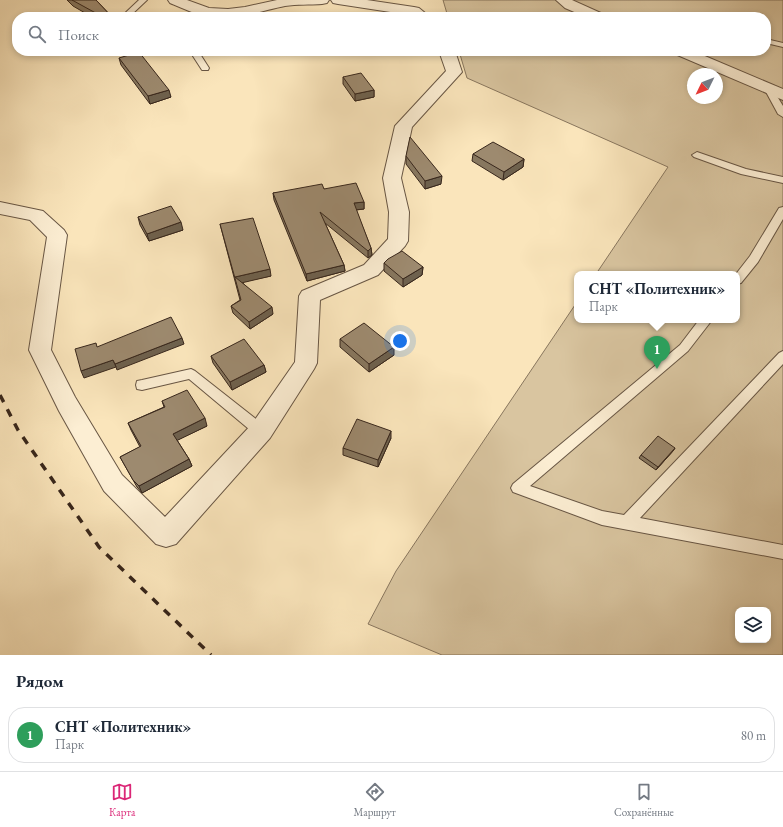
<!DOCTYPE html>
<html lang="ru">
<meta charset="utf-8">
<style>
body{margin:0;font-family:"EB Garamond",serif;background:#f2f2f3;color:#1f2937}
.controls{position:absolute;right:12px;bottom:12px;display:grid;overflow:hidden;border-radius:8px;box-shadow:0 2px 6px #0003}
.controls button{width:36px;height:36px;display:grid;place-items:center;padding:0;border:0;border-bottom:1px solid #e0e1e3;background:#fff;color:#1f2937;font:20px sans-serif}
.compass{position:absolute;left:687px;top:68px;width:36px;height:36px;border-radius:50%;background:#fff;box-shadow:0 2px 6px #0003;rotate:227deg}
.you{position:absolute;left:400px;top:341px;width:14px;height:14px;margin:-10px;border:3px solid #fff;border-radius:50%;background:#1a73e8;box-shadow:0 0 0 6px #1a73e833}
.badge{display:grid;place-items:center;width:26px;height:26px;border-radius:50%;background:#db2777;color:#fff;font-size:13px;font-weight:700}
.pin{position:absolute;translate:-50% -33px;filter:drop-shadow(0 1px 2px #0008)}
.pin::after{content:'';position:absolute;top:21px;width:14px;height:12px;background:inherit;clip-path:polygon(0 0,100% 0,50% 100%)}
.popup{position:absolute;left:574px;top:271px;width:166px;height:52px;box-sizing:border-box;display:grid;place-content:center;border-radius:8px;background:#fff;filter:drop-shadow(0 1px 3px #0005);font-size:13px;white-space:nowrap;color:#747a83}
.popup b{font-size:15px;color:#1f2937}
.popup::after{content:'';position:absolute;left:50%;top:100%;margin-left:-8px;border:8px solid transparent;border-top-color:#fff}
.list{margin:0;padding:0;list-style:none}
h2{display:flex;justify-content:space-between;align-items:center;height:52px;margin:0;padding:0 16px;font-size:17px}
h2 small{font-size:13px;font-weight:400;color:#747a83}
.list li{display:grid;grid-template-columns:26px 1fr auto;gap:12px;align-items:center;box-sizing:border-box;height:56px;margin:0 8px 8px;padding:0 8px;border:1px solid #e0e1e3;border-radius:16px}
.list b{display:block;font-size:15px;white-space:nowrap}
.list p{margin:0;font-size:13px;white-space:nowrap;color:#747a83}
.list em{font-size:13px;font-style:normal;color:#747a83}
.icon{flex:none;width:22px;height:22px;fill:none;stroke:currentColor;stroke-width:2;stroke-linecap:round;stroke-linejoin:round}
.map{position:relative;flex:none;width:783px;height:655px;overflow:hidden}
.search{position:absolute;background:#fff;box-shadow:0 2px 6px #0003;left:12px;right:12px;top:12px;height:44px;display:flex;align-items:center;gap:10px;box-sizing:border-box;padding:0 14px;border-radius:16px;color:#747a83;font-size:15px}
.sheet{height:116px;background:#fff}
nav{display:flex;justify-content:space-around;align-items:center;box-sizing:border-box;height:56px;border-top:1px solid #e0e1e3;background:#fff;font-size:11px;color:#747a83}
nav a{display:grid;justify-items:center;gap:2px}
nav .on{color:#db2777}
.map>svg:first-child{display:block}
</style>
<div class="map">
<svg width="783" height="655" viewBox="0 0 783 655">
<rect width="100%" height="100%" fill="#fae5bb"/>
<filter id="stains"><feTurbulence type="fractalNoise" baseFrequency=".005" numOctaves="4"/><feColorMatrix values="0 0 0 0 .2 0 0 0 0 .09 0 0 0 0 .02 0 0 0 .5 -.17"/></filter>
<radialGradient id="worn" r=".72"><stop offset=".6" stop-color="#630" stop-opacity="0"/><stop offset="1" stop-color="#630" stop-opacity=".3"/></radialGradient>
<path fill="#d9c5a0" stroke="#88765e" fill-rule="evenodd" d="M443 0H783V655H442L368 624 396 571 577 302V320H737V274H596L668 167 467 78 459 51H766V17H448ZM693 74H717V98H693ZM738 610H768V640H738Z"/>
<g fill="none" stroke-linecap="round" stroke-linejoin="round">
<g stroke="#685644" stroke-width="2">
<g id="lane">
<path d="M139 0H147L129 17H121Z"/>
<path d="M766 39 783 43V47L766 43Z"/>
<path d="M192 51H204L200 54 209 68 208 70H202L191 53Z"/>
<path d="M769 87 772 88 783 106V117L778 114 765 90Z"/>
<path d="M697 152 746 169 783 177V183L741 174 694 157 692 155Z"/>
<path d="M783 207V219L758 262 741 283 737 284V274H736L750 256 779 208Z"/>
<path d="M699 320H712L688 351 530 486 602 511 624 515 779 353 783 351V364L640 518 783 545V559L602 525 513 492 511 488 513 484 680 345Z"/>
<path d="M191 369 195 371 266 427 268 431 266 435 261 437 256 435 189 379 142 390 137 389 136 385 137 381 142 380Z"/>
</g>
</g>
<g stroke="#685644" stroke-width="2">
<g id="street">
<path d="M168 0H187L209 8 228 9 245 7 277 0H329L327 3 322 4C310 5 297 4 285 6 261 11 239 19 214 17 199 16 184 9 170 3Z"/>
<path d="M331 0H367L414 7 419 8 430 17H413L410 15 338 4 333 3Z"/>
<path d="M556 0H572L603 14 605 17H586L565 8Z"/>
<path d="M439 51H455L462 72 412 127 401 178 409 212 408 241 405 246 378 275 320 300 317 363 314 369 270 438 176 544 166 547 156 544 104 491 59 411 29 350 47 237 30 220 0 214V202L43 211 64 230 67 235 51 350 75 397 122 475 165 517 252 424 295 362 299 296 302 291 364 265 388 239 389 212 383 178 395 126 446 71Z"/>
<path d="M672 51H693L783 89V100L675 54Z"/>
</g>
</g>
<use href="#lane" fill="#fceed3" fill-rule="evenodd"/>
<use href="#street" fill="#fceed3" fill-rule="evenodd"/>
<path stroke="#38271c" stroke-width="3.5" stroke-dasharray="8 8" stroke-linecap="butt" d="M0 395 18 430 99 547 211 655"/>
</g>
<g fill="#87775f" stroke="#38271c">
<path d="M67 0H96L112 17H92L73 6Z"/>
<path d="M119 58 171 97 150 104 121 65Z"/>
<path d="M343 77 374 90V97L355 101 343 84Z"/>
<path d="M473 154 524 159 523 167 503 180 472 161Z"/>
<path d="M406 156 441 184 425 189 406 164Z"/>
<path d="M324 189 364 202V209L356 210 371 248 372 255 368 258 325 223 344 265 345 271 307 281 274 200 273 193Z"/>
<path d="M138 217 183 230 149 241 140 225Z"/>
<path d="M220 224 271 276 242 282 273 314 250 329 233 313 231 306 240 300Z"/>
<path d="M384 263 423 267 422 275 403 287 384 271Z"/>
<path d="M340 339 394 355 369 372 340 347Z"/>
<path d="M211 356 264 365 266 372 232 390 213 363Z"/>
<path d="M162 401 207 426 177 440 189 459 192 466 142 493 137 487 120 457 140 447 131 430 128 423 164 407Z"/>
<path d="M391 438 378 467 343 455V448Z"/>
<path d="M675 448 673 451 656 470 639 458 641 455Z"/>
</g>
<g fill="#6e614e" stroke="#38271c">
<path d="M169 90 171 97 150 104 148 96Z"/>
<path d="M374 90V97L355 101V94Z"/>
<path d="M524 159 523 167 503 180 504 172Z"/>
<path d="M442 176 441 184 425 189V181Z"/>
<path d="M364 202V209L354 210V203Z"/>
<path d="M181 222 183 230 149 241 147 234Z"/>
<path d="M371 248 372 255 368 258V251Z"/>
<path d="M344 265 345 271 307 281 306 274Z"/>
<path d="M423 267 422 275 403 287V279Z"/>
<path d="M270 269 271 276 237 284 235 277Z"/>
<path d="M272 307 273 314 250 329 249 322Z"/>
<path d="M182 338 184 344 117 370 115 364Z"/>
<path d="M394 347V355L369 372V364Z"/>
<path d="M113 360 116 367 84 378 81 371Z"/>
<path d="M264 365 266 372 232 390 230 382Z"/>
<path d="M205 418 207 426 176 441 173 434Z"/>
<path d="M391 431V438L378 467V460Z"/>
<path d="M675 448 673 451 656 470 658 467Z"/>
<path d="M189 459 192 466 142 493 139 486Z"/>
</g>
<g fill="#9d8a6f" stroke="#38271c">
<path d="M72 0H96L112 17H103Z"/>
<path d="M139 52 169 90 148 96 119 58Z"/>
<path d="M361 73 374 90 355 94 343 77Z"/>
<path d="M410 137 442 176 425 181 406 156Z"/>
<path d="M493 142 524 159 504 172 473 154Z"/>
<path d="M356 183 364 202 354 203 371 248 368 251 320 212 344 265 306 274 273 193 322 184 324 189Z"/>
<path d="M171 206 181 222 147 234 138 217Z"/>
<path d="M253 218 270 269 235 277 272 307 249 322 231 306 241 300 220 224Z"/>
<path d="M402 251 423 267 403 279 384 263 388 259Z"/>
<path d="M171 317 182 338 115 364 113 360 81 371 75 349 96 343 97 347Z"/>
<path d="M364 323 394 347 369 364 340 339Z"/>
<path d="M244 339 264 365 230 382 211 356Z"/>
<path d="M187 390 205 418 173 434 189 459 139 486 133 480 120 457 141 446 128 423 165 407 162 401Z"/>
<path d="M357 419 391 431 378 460 343 448Z"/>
<path d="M658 436 675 448 658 467 641 455Z"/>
</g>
<rect width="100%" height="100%" filter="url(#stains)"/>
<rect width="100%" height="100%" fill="url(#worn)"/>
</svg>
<div class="controls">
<button><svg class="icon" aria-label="layers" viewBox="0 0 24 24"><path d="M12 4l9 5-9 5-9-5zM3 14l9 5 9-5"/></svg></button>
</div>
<svg class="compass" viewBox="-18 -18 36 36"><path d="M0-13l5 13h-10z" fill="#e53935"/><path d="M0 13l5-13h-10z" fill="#747a83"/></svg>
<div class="you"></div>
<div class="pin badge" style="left:657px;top:369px;background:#2e9e5b">1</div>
<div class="popup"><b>СНТ «Политехник»</b>Парк</div>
<div class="search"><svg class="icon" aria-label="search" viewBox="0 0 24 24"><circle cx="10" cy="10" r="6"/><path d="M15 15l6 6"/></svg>Поиск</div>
</div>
<section class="sheet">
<h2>Рядом<small></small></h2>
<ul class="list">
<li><span class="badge" style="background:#2e9e5b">1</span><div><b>СНТ «Политехник»</b><p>Парк</p></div><em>80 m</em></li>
</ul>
</section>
<nav>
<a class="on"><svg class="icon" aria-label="map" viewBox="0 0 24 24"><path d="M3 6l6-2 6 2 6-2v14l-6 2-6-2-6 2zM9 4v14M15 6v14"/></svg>Карта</a>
<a><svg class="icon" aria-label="directions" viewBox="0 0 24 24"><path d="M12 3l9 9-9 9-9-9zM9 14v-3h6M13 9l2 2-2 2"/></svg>Маршрут</a>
<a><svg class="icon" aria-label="saved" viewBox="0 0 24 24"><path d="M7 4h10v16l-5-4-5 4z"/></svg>Сохранённые</a>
</nav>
